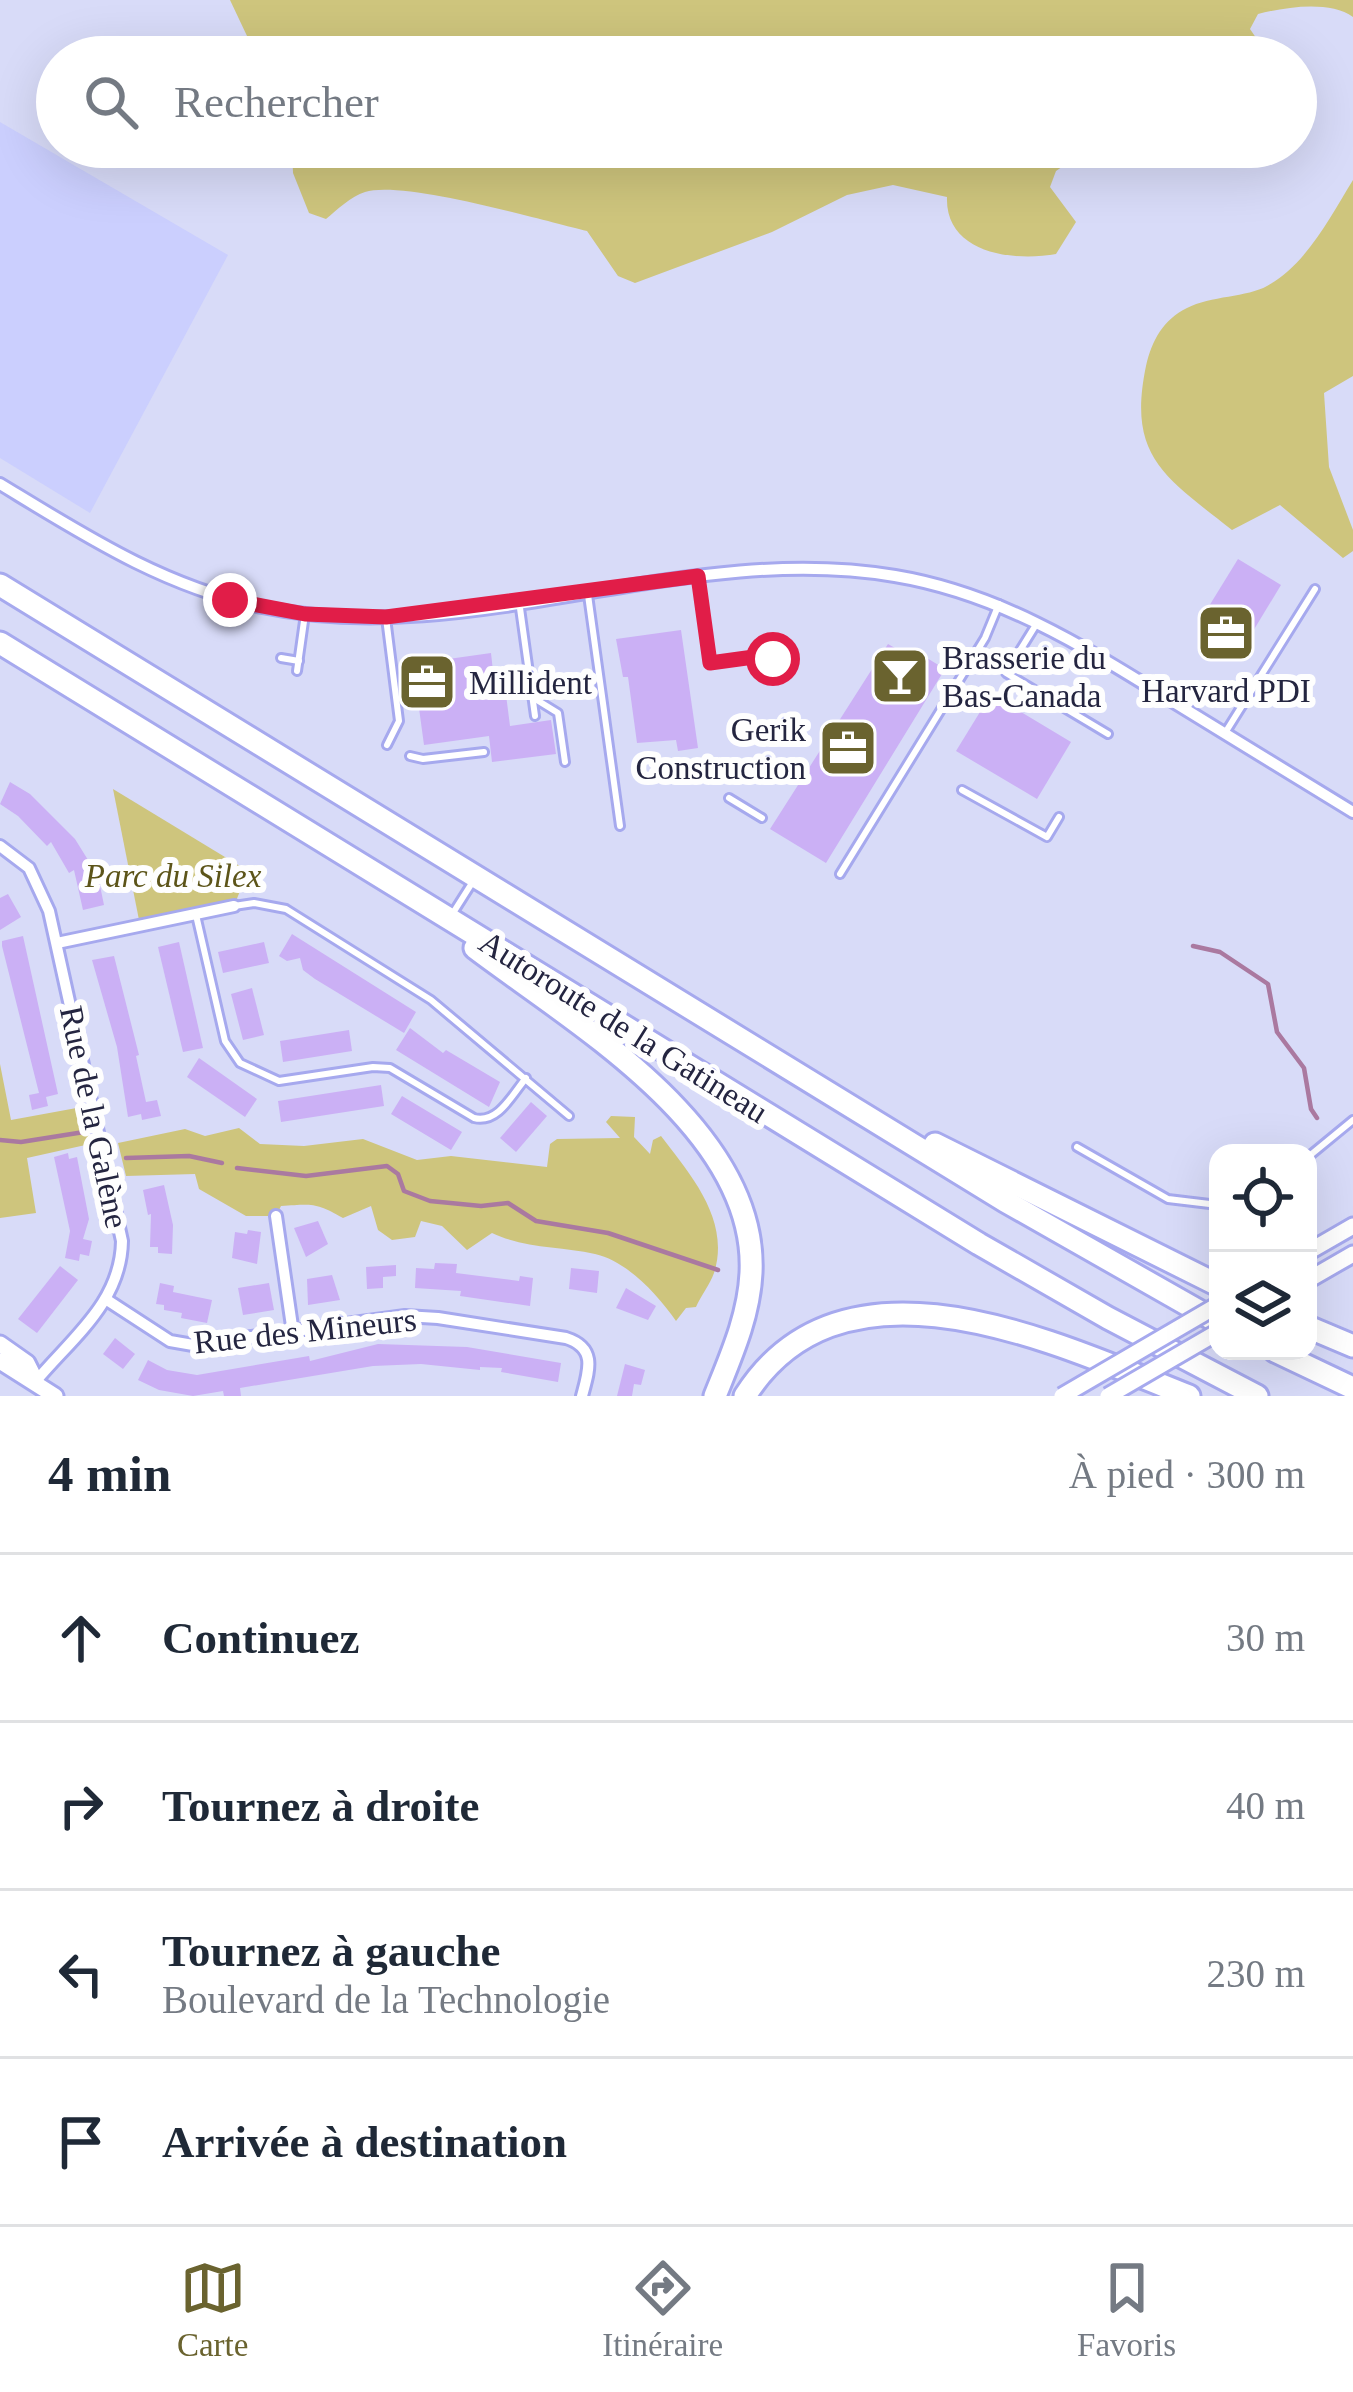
<!DOCTYPE html>
<html lang="fr">
<meta charset="utf-8">
<style>
body{margin:0;font-family:"Times New Roman",serif;background:#f6f6f7;color:#1f2937}
.controls{position:absolute;right:36px;bottom:36px;display:grid;overflow:hidden;border-radius:24px;box-shadow:0 12px 48px #0002}
.controls button{width:108px;height:108px;display:grid;place-items:center;padding:0;border:0;border-bottom:3px solid #e0e1e3;background:#fff;color:#1f2937;font:60px sans-serif}
.stop{position:absolute;width:36px;height:36px;margin:-27px;border:9px solid #e11d48;border-radius:50%;background:#fff}
.stop.end{background:#e11d48;border-color:#fff;box-shadow:0 3px 12px #0008}
.list{margin:0;padding:0;list-style:none}
h2{display:flex;justify-content:space-between;align-items:center;height:156px;margin:0;padding:0 48px;font-size:51px}
h2 small{font-size:39px;font-weight:400;color:#747a83}
.list li{display:grid;grid-template-columns:78px 1fr auto;gap:36px;align-items:center;box-sizing:border-box;height:168px;padding:0 48px;border-top:3px solid #e0e1e3}
.list b{display:block;font-size:45px;white-space:nowrap}
.list p{margin:0;font-size:39px;white-space:nowrap;color:#747a83}
.list em{font-size:39px;font-style:normal;color:#747a83}
.icon{flex:none;width:66px;height:66px;fill:none;stroke:currentColor;stroke-width:2;stroke-linecap:round;stroke-linejoin:round}
.map{position:relative;flex:none;width:1353px;height:1396px;overflow:hidden}
.search{position:absolute;background:#fff;box-shadow:0 12px 48px #0002;left:36px;right:36px;top:36px;height:132px;display:flex;align-items:center;gap:30px;box-sizing:border-box;padding:0 42px;border-radius:66px;color:#747a83;font-size:45px}
.sheet{height:828px;background:#fff}
nav{display:flex;justify-content:space-around;align-items:center;box-sizing:border-box;height:168px;border-top:3px solid #e0e1e3;background:#fff;font-size:33px;color:#747a83}
nav a{display:grid;justify-items:center;gap:6px}
nav .on{color:#6a632f}
.map>svg:first-child{display:block}
</style>
<div class="map">
<svg width="1353" height="1396" viewBox="0 0 1353 1396">
<rect width="100%" height="100%" fill="#d8dbf8"/>
<path fill="#cbcffe" d="M0 122 228 255 90 513 0 458Z"/>
<g fill="#cec57d">
<path d="M230 0H1353V17C1330 0 1285 7 1258 14L1250 29 1269 57H257Z"/>
<path d="M292 147H1091L1056 171 1050 187 1076 222 1056 254C1013 262 945 253 947 197L893 185 847 195 772 232 635 283 618 276 587 231C541 220 403 180 365 192 351 196 337 210 326 219L309 213 293 173Z"/>
<path d="M1353 180V376L1324 393 1329 467 1353 530V551L1343 558 1280 505 1232 530C1165 477 1127 457 1146 366 1152 340 1163 320 1187 308 1210 296 1248 297 1267 286 1307 264 1330 217 1353 180Z"/>
<path d="M113 789 248 871 234 906 140 925Z"/>
<path d="M0 1064 11 1120 82 1107 90 1144 27 1158 36 1213 0 1218Z"/>
<path d="M611 1116 635 1117 634 1137 650 1154 653 1140 661 1136C690 1174 731 1220 714 1273 710 1284 701 1296 696 1307L686 1308 676 1321C658 1295 627 1261 595 1254 560 1246 526 1249 492 1233L467 1250 442 1226 421 1221 415 1237 392 1240 378 1230 371 1206 343 1218C316 1202 311 1204 281 1206L276 1216H246L199 1189 195 1174 126 1176 118 1143 185 1129 205 1136 239 1128 260 1144 304 1146 363 1139 417 1160 451 1156 547 1167 550 1144 557 1139 620 1138 606 1122Z"/>
</g>
<g fill="none" stroke-linecap="round" stroke-linejoin="round">
<g stroke="#aa79a0" stroke-width="4.5">
<path d="M1193 946 1220 952 1268 984 1277 1032 1304 1068 1311 1109 1317 1118"/>
<path d="M0 1140 21 1142 84 1132"/>
<path d="M126 1158 189 1156 222 1163"/>
<path d="M237 1168 306 1176 387 1166 398 1174 404 1191 430 1201 481 1206 508 1203 536 1221 608 1233 718 1270"/>
</g>
</g>
<g fill="#cbb0f5">
<path d="M1238 559 1281 585 1241 651 1198 624Z"/>
<path d="M681 630 698 748 678 751 676 740 637 743 628 677H623L616 639Z"/>
<path d="M888 644 914 659 917 652 945 669 826 863 770 829Z"/>
<path d="M491 653 494 680 504 679 510 726 551 720 556 754 492 762 489 736 424 745 413 664Z"/>
<path d="M991 694 1071 742 1037 799 956 751Z"/>
<path d="M10 782 30 794 75 839 98 876 104 905 83 910 74 870 69 873 51 842 47 846 18 816 0 804Z"/>
<path d="M8 894 21 917 0 930V898Z"/>
<path d="M292 934 416 1012 404 1033 315 979 303 970 300 958 287 961 279 956Z"/>
<path d="M23 936 58 1094 46 1097 48 1106 32 1110 29 1095 39 1093 2 946V941Z"/>
<path d="M179 942 203 1048 183 1052 158 947Z"/>
<path d="M264 942 269 963 223 973 218 952Z"/>
<path d="M114 956 139 1055 136 1056 146 1102 157 1100 161 1116 142 1120 141 1114 128 1117 117 1047 92 960Z"/>
<path d="M252 988 264 1035 243 1040 231 994Z"/>
<path d="M410 1028 443 1053 446 1050 500 1082 489 1107 396 1050Z"/>
<path d="M349 1030 352 1051 283 1062 280 1041Z"/>
<path d="M199 1058 257 1099 245 1117 187 1077Z"/>
<path d="M381 1085 384 1106 281 1122 278 1101Z"/>
<path d="M402 1096 462 1132 451 1150 391 1114Z"/>
<path d="M531 1102 547 1116 516 1152 500 1138Z"/>
<path d="M68 1153 69 1159 77 1157 89 1219 83 1239 92 1241 89 1256 80 1254 79 1261 65 1258 70 1231 54 1157Z"/>
<path d="M164 1185 173 1225 172 1254 158 1253V1247H150L151 1214 148 1215 143 1190Z"/>
<path d="M318 1221 328 1244 306 1257 294 1228Z"/>
<path d="M248 1230 261 1232 257 1264 232 1258 235 1232 247 1234Z"/>
<path d="M435 1263 457 1264 456 1273 519 1281 520 1276 533 1278 530 1306 460 1296 461 1291 415 1288 416 1268 434 1269Z"/>
<path d="M396 1265V1276L383 1277V1288L367 1289 366 1267Z"/>
<path d="M60 1266 78 1280 37 1333 18 1319Z"/>
<path d="M571 1268 599 1271 597 1293 569 1289Z"/>
<path d="M332 1275 340 1300 308 1305 307 1279Z"/>
<path d="M160 1283 174 1286 173 1292 212 1300 207 1323 181 1318 182 1313 164 1310V1305L156 1304Z"/>
<path d="M269 1283 274 1310 243 1315 238 1288Z"/>
<path d="M626 1288 656 1306 648 1320 616 1308Z"/>
<path d="M115 1338 135 1354 123 1369 103 1354Z"/>
<path d="M378 1344 467 1347 561 1363 558 1382 501 1372 502 1368 480 1367V1370L421 1364 373 1366 240 1388 241 1396H224L223 1391 193 1396 159 1390 138 1380 148 1360 167 1370 197 1375 309 1356 310 1361Z"/>
<path d="M625 1364 645 1370 641 1385 634 1384 632 1396H617Z"/>
</g>
<g fill="none" stroke-linecap="round" stroke-linejoin="round">
<g stroke="#a6a9ee" stroke-width="12">
<g id="lane">
<path d="M698 576 709 663 761 656 773 659"/>
<path d="M588 595 620 826"/>
<path d="M519 601 535 716"/>
<path d="M386 618 399 721 387 745"/>
<path d="M1037 623 1006 673 1108 734"/>
<path d="M281 658 299 661"/>
<path d="M297 671 305 614"/>
<path d="M532 697 558 713 565 762"/>
<path d="M1225 733 1315 589"/>
<path d="M410 756 423 759 484 752"/>
<path d="M962 790 1047 837 1059 817"/>
<path d="M729 798 762 818"/>
<path d="M840 874 985 638 999 604"/>
<path d="M234 906 254 903 286 909 431 1000 569 1116"/>
<path d="M453 913 472 883"/>
<path d="M196 915 225 1041 240 1063 279 1081 373 1067 390 1068 474 1118C498 1124 512 1095 526 1078"/>
<path d="M1077 1147 1168 1199 1218 1205"/>
<path d="M1308 1157 1353 1120"/>
</g>
</g>
<g stroke="#a6a9ee" stroke-width="16">
<g id="street">
<path d="M0 484C84 535 164 587 262 607 471 651 683 540 895 576 997 593 1080 644 1167 698 1229 736 1291 774 1353 812"/>
<path d="M0 846 29 868 49 911 122 1241C121 1302 73 1337 36 1381"/>
<path d="M57 943 234 906"/>
<path d="M276 1216 293 1333"/>
<path d="M107 1300 170 1341 193 1345 405 1316 438 1318 566 1338C597 1348 589 1370 582 1396"/>
</g>
</g>
<g stroke="#a6a9ee" stroke-width="21">
<g id="secondary">
<path d="M1308 1252 1353 1226"/>
<path d="M1308 1280 1353 1254"/>
<path d="M0 1344 27 1363 36 1381"/>
<path d="M0 1361 55 1396"/>
</g>
</g>
<g stroke="#a6a9ee" stroke-width="27">
<g id="highway">
<path d="M0 585 1005 1201 1218 1322"/>
<path d="M0 643 979 1244 1108 1318 1257 1396"/>
<path d="M475 948C574 1023 758 1129 751 1273 749 1316 731 1356 715 1396"/>
<path d="M935 1144 1218 1285"/>
<path d="M1308 1327 1353 1346"/>
<path d="M1275 1351 1353 1388"/>
<path d="M745 1396C844 1240 1060 1345 1189 1396"/>
</g>
</g>
<use href="#lane" stroke="#fff" stroke-width="6"/>
<use href="#street" stroke="#fff" stroke-width="10"/>
<use href="#secondary" stroke="#fff" stroke-width="15"/>
<use href="#highway" stroke="#fff" stroke-width="21"/>
<g stroke="#a6a9ee" stroke-width="21" stroke-linecap="butt">
<g id="secondary-bridge">
<path d="M1062 1396 1218 1305"/>
<path d="M1108 1396 1218 1332"/>
</g>
</g>
<use href="#secondary-bridge" stroke="#fff" stroke-width="15"/>
</g>
<g fill="none" stroke-linecap="round" stroke-linejoin="round">
<path stroke="#e11d48" stroke-width="15" d="M230 600 305 614 386 617 698 576 710 663 761 656 773 659"/>
</g>
<defs>
<g id="office-square" transform="scale(3)"><rect x="-9" y="-9" width="18" height="18" rx="4" fill="#6a632f" stroke="#fefefe"/><path d="M-6-3h4V-5.5h4V-3h4V5H-6ZM-1-4.5V-3h2v-1.5ZM-6 0V1H6V0Z" fill="#fff"/></g>
<g id="bar-square" transform="scale(3)"><rect x="-9" y="-9" width="18" height="18" rx="4" fill="#6a632f" stroke="#fefefe"/><path d="M-6-5H6L.8 .8V4.5H3.5V6h-7V4.5H-.8V.8Z" fill="#fff"/></g>
</defs>
<g fill-rule="evenodd">
<use href="#office-square" x="1226" y="633"/>
<use href="#bar-square" x="900" y="676"/>
<use href="#office-square" x="427" y="682"/>
<use href="#office-square" x="848" y="748"/>
</g>
<g text-anchor="middle" stroke-width="12" stroke-linejoin="round" paint-order="stroke">
<g font-size="33" fill="#242540" stroke="#fefefe" text-anchor="start">
<text x="942" y="669">Brasserie du<tspan x="942" dy="38">Bas-Canada</tspan></text>
<text x="469" y="694">Millident</text>
<text x="1226" y="702" text-anchor="middle">Harvard PDI</text>
<text x="806" y="741" text-anchor="end">Gerik<tspan x="806" dy="38">Construction</tspan></text>
</g>
<g font-size="33" font-style="italic" fill="#5c5419" stroke="#fefefe">
<text x="173" y="887">Parc du Silex</text>
</g>
<g font-size="33" fill="#242540" stroke="#fefefe">
<text transform="translate(624 1026) rotate(32)" y="12">Autoroute de la Gatineau</text>
<text transform="translate(95 1117) rotate(78)" y="12">Rue de la Galène</text>
<text transform="translate(305 1330) rotate(-6)" y="12">Rue des Mineurs</text>
</g>
</g>
</svg>
<div class="controls">
<button><svg class="icon" aria-label="locate" viewBox="0 0 24 24"><circle cx="12" cy="12" r="6"/><path d="M12 2v4M12 18v4M2 12h4M18 12h4"/></svg></button>
<button><svg class="icon" aria-label="layers" viewBox="0 0 24 24"><path d="M12 4l9 5-9 5-9-5zM3 14l9 5 9-5"/></svg></button>
</div>
<div class="stop" style="left:773px;top:659px"></div>
<div class="stop end" style="left:230px;top:600px"></div>
<div class="search"><svg class="icon" aria-label="search" viewBox="0 0 24 24"><circle cx="10" cy="10" r="6"/><path d="M15 15l6 6"/></svg>Rechercher</div>
</div>
<section class="sheet">
<h2>4 min<small>À pied · 300 m</small></h2>
<ul class="list">
<li><svg class="icon" aria-label="ahead" viewBox="0 0 24 24"><path d="M12 20V5M6 11l6-6 6 6"/></svg><div><b>Continuez</b></div><em>30 m</em></li>
<li><svg class="icon" aria-label="right" viewBox="0 0 24 24"><path d="M7 20v-9h11M14 6l5 5-5 5"/></svg><div><b>Tournez à droite</b></div><em>40 m</em></li>
<li><svg class="icon" aria-label="left" viewBox="0 0 24 24"><path d="M17 20v-9H6M10 6l-5 5 5 5"/></svg><div><b>Tournez à gauche</b><p>Boulevard de la Technologie</p></div><em>230 m</em></li>
<li><svg class="icon" aria-label="arrive" viewBox="0 0 24 24"><path d="M6 21V4h12l-3 4 3 4H6"/></svg><div><b>Arrivée à destination</b></div></li>
</ul>
</section>
<nav>
<a class="on"><svg class="icon" aria-label="map" viewBox="0 0 24 24"><path d="M3 6l6-2 6 2 6-2v14l-6 2-6-2-6 2zM9 4v14M15 6v14"/></svg>Carte</a>
<a><svg class="icon" aria-label="directions" viewBox="0 0 24 24"><path d="M12 3l9 9-9 9-9-9zM9 14v-3h6M13 9l2 2-2 2"/></svg>Itinéraire</a>
<a><svg class="icon" aria-label="saved" viewBox="0 0 24 24"><path d="M7 4h10v16l-5-4-5 4z"/></svg>Favoris</a>
</nav>
